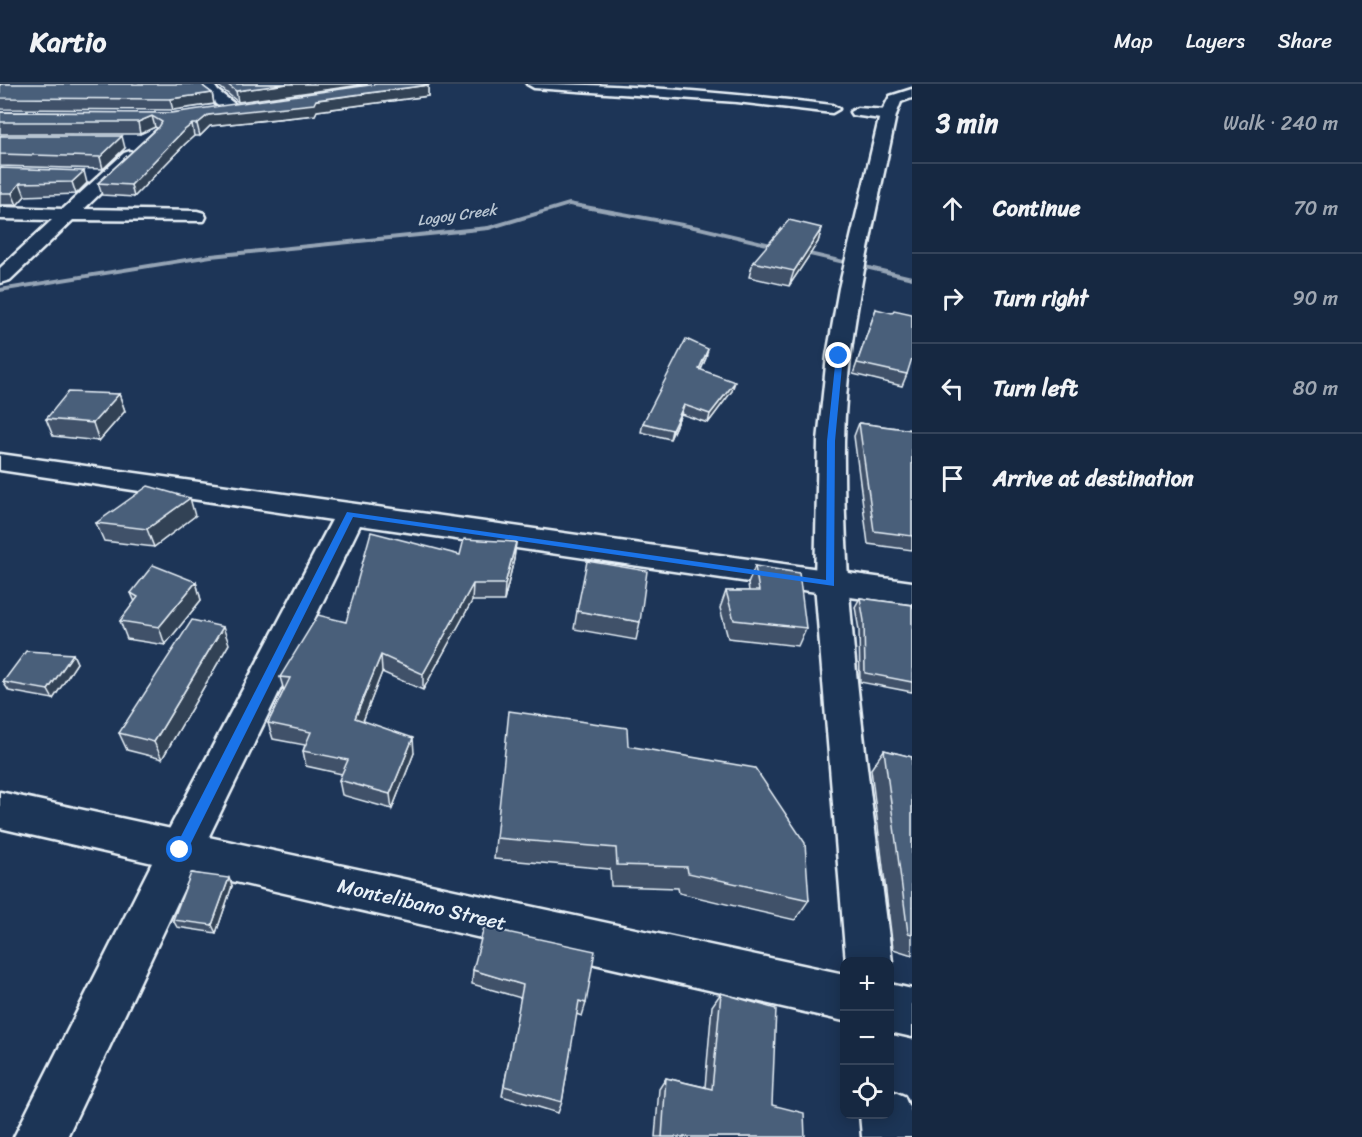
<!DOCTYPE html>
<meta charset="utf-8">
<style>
body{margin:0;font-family:Sriracha,sans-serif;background:#1f3048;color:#f1f3f6}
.controls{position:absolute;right:18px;bottom:18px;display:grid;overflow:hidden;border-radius:12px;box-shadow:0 3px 15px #0003}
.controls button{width:54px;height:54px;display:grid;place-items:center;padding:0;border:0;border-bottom:2px solid #35445a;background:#162841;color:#f1f3f6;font:30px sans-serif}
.stop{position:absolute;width:18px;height:18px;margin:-14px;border:4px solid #1a73e8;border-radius:50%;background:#fff}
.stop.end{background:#1a73e8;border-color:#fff;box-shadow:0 2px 6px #0008}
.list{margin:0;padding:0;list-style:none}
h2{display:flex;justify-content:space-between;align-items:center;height:78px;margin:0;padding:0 24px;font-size:26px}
h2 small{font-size:20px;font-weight:400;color:#9ea6b1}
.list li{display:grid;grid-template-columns:39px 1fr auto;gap:18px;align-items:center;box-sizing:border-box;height:90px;padding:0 24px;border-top:2px solid #35445a}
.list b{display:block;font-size:22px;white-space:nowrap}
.list em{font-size:20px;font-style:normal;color:#9ea6b1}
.icon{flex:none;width:33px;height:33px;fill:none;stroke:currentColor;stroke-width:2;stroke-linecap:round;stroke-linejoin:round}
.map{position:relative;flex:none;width:912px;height:1053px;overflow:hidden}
header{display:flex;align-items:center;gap:36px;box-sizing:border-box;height:84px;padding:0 30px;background:#162841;border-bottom:2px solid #35445a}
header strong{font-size:28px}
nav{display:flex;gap:33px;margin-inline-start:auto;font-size:21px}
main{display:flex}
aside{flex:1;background:#162841}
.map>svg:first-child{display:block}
</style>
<header>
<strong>Kartio</strong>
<nav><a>Map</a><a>Layers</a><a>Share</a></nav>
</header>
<main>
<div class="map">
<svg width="912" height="1053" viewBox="0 0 912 1053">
<rect width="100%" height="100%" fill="#1d3557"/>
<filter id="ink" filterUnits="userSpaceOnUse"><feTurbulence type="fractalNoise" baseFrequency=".0167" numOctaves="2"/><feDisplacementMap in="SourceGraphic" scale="12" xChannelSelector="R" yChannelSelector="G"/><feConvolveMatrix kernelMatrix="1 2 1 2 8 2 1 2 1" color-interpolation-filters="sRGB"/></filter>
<g filter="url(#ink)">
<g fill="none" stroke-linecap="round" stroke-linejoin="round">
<path fill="#95a4b5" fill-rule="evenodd" d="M569 118 699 142 912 192V196L699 146 569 122 489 146 211 174 0 208V204L211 170 488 142Z"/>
<g stroke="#e8f1f8" stroke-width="5">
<g id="street">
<path d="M199 0H213L218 7 241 25 239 28C223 32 207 12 199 0Z"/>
<path d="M527 0C629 0 731 9 832 21L839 25 832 29 737 18 534 4Z"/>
<path d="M857 24 888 26 896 31 888 36 852 31 850 28Z"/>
<path d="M130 67 138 72 136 75 84 125 197 127 204 129 206 133 204 137 73 136 10 196 0 199V184L52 136 0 135V123L63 125 124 69Z"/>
<path d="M0 370 912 498V522L360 441 195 781 67 1053H14L165 753 332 436 0 386Z"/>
<path d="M890 900 912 905V953L890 948Z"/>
<path d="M890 1006 904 1012 912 1030V1053H862L860 1030H890Z"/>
</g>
</g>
<g stroke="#e8f1f8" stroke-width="5">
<g id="secondary">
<path d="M912 5V14L901 18 896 31C874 139 846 248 844 358 842 532 871 706 892 878L890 884V878H846L815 500 818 357 827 272 839 204 880 31 890 12Z"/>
<path d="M0 708 844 890V937L0 744Z"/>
</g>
</g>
<use href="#street" fill="#1d3557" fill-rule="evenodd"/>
<use href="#secondary" fill="#1d3557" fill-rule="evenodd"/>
</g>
<g fill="#3f5169" stroke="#e8f1f8" stroke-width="1.5">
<path d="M0 0 204 3 212 9 214 20 173 26 0 25Z"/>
<path d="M216 0H368L238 18Z"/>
<path d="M428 1V12L317 27 315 31 210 42 200 52H194L185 60 134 113 102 111 98 99 157 44 155 43 140 50H0V28L171 29Z"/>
<path d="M0 52 125 64 103 85 0 82Z"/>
<path d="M0 84 87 99 76 110 25 112 17 121H0Z"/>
<path d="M822 144 818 158 789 202 749 193 753 178Z"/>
<path d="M876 225 907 290 902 302 853 290Z"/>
<path d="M706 274 701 286 732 307 708 339 681 330 670 355 641 348 643 339Z"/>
<path d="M119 310 125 327 99 357 53 352 46 335Z"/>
<path d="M859 339 912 346V466L868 460 854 352Z"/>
<path d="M195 432 154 463 104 457 96 439Z"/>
<path d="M516 458 514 475 504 517H472L423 606 382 588 363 637 414 669 392 725 342 711 339 696 342 690 306 682 303 667 305 661 273 655 268 639 284 607 280 593 346 538 460 471Z"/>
<path d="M755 482 806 544 798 562 728 554 720 524 726 507H749L748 500Z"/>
<path d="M196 498 201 516 165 561 127 555 120 537 135 518 131 509Z"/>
<path d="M860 514 912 521V608L860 598 859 546 855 523Z"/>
<path d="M577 527 640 538 636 556 574 545Z"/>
<path d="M229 560 162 675 127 666 119 649Z"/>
<path d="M73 570 77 579 53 615 9 607 3 598Z"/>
<path d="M628 662 809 816 795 836 679 809 678 804 611 802 610 785 494 775 496 754Z"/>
<path d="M884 666 912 673V871L893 865 871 685Z"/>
<path d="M232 802 216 849 177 843 173 836Z"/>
<path d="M473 886 586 919 582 932 576 930 562 1018 558 1029 502 1012 521 914 472 900Z"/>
<path d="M721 909 772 1021 805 1053H655L659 1005 666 994 705 1003 712 922Z"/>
</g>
<g fill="#334255" stroke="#e8f1f8" stroke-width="1.5">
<path d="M287 0H368L238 18 236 7Z"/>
<path d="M428 1V12L317 27 315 31 210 42 200 52 197 40 208 31Z"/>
<path d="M212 9 214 20 173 26 170 15Z"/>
<path d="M152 32 155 43 140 50 138 38Z"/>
<path d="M192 40 194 52 185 60 134 113 131 101 182 48Z"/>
<path d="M122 52 125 64 103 85 100 73Z"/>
<path d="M84 87 87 99 76 110 72 98Z"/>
<path d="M20 99 25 112 17 121 12 109Z"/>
<path d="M822 144 818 158 789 202 794 187Z"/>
<path d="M708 265 706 274 697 294 699 285Z"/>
<path d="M735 298 732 307 708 339 710 330Z"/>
<path d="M119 310 125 327 99 357 93 339Z"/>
<path d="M684 321 681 330 670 355 672 346Z"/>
<path d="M190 414 195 432 154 463 147 445Z"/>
<path d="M516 458 514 475 504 517 505 500Z"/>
<path d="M196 498 201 516 165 561 159 543Z"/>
<path d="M473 500 472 517 423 606V590Z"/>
<path d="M223 543 229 560 162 675 154 658Z"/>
<path d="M73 570 77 579 53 615 48 606Z"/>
<path d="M381 571 382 588 358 650 355 634Z"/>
<path d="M413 654 414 669 392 725 390 710Z"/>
<path d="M229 794 232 802 216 849 212 841Z"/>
</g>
<g fill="#495e7a" stroke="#e8f1f8" stroke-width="1.5">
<path d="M0 0H202L204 3 212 9 170 15 0 14Z"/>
<path d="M227 0H287L236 7Z"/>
<path d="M377 0H426L428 1 316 16 314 20 208 31 197 40H192L182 48 131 101 98 99 159 43 162 38 152 32 138 38H0V28L171 29Z"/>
<path d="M0 52H122L100 73 0 70Z"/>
<path d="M0 84 84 87 72 98 20 99 12 109H0Z"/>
<path d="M789 136 822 144 794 187 753 178Z"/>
<path d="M876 225 892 229 894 226 912 230V274L907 290 857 279Z"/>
<path d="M686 255 708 265 699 285 735 298 710 330 684 321 672 346 643 339Z"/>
<path d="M68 308 119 310 93 339 46 335Z"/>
<path d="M859 339 912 346V452L874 447Z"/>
<path d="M148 402 190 414 147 445 96 439Z"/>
<path d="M371 448 460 471 464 455 516 458 505 500H473L423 590 381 571 355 634 413 654 390 710 339 696 348 676 303 667 311 648 268 639 290 594 280 593 318 531 346 538Z"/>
<path d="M587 477 647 487 640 538 577 527Z"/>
<path d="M153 481 196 498 159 543 120 537 138 513 131 509Z"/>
<path d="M755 482 799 489 806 544 734 536 726 507H759Z"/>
<path d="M860 514 912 521V598L865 589 864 537Z"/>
<path d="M192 536 223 543 154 658 119 649Z"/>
<path d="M26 567 73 570 48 606 3 598Z"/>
<path d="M509 627 627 644 628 662 755 684 805 759 809 816 688 789 687 783 617 781 616 764 496 754Z"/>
<path d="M884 666 912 673V850L908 849Z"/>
<path d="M191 789 229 794 212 841 173 836Z"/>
<path d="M484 843 595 867 586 919 579 917 562 1018 504 1002 523 901 473 886Z"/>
<path d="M721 909 776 925 772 1021 804 1029 805 1053H662L666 994 712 1005Z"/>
</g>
</g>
<path fill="#1a73e8" d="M839 269 843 272 835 357 834 502 353 433 185 771H176L174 766 176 762 347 428 826 496 827 357 836 272Z"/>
<g text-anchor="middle" stroke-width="4.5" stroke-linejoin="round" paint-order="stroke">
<g font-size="15" font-style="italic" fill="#b7c4d1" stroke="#1d3557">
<text transform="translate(457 131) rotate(-8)" y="5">Logoy Creek</text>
</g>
<g font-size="20" fill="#e8f1f8" stroke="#1d3557">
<text transform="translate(422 820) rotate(13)" y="7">Montelibano Street</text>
</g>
</g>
</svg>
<div class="controls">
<button>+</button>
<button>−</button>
<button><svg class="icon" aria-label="locate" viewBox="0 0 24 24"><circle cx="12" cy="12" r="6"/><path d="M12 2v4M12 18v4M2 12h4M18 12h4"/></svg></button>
</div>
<div class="stop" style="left:180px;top:766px"></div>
<div class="stop end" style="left:839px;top:272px"></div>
</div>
<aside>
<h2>3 min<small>Walk · 240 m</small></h2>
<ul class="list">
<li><svg class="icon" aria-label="ahead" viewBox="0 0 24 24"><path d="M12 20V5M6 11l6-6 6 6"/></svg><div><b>Continue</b></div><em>70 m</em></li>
<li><svg class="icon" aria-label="right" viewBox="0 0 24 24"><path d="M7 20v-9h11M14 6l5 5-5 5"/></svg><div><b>Turn right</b></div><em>90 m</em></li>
<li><svg class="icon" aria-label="left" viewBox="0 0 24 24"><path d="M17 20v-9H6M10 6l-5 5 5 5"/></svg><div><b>Turn left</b></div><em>80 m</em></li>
<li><svg class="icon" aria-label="arrive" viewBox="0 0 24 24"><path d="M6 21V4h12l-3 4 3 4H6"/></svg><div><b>Arrive at destination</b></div></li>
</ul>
</aside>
</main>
